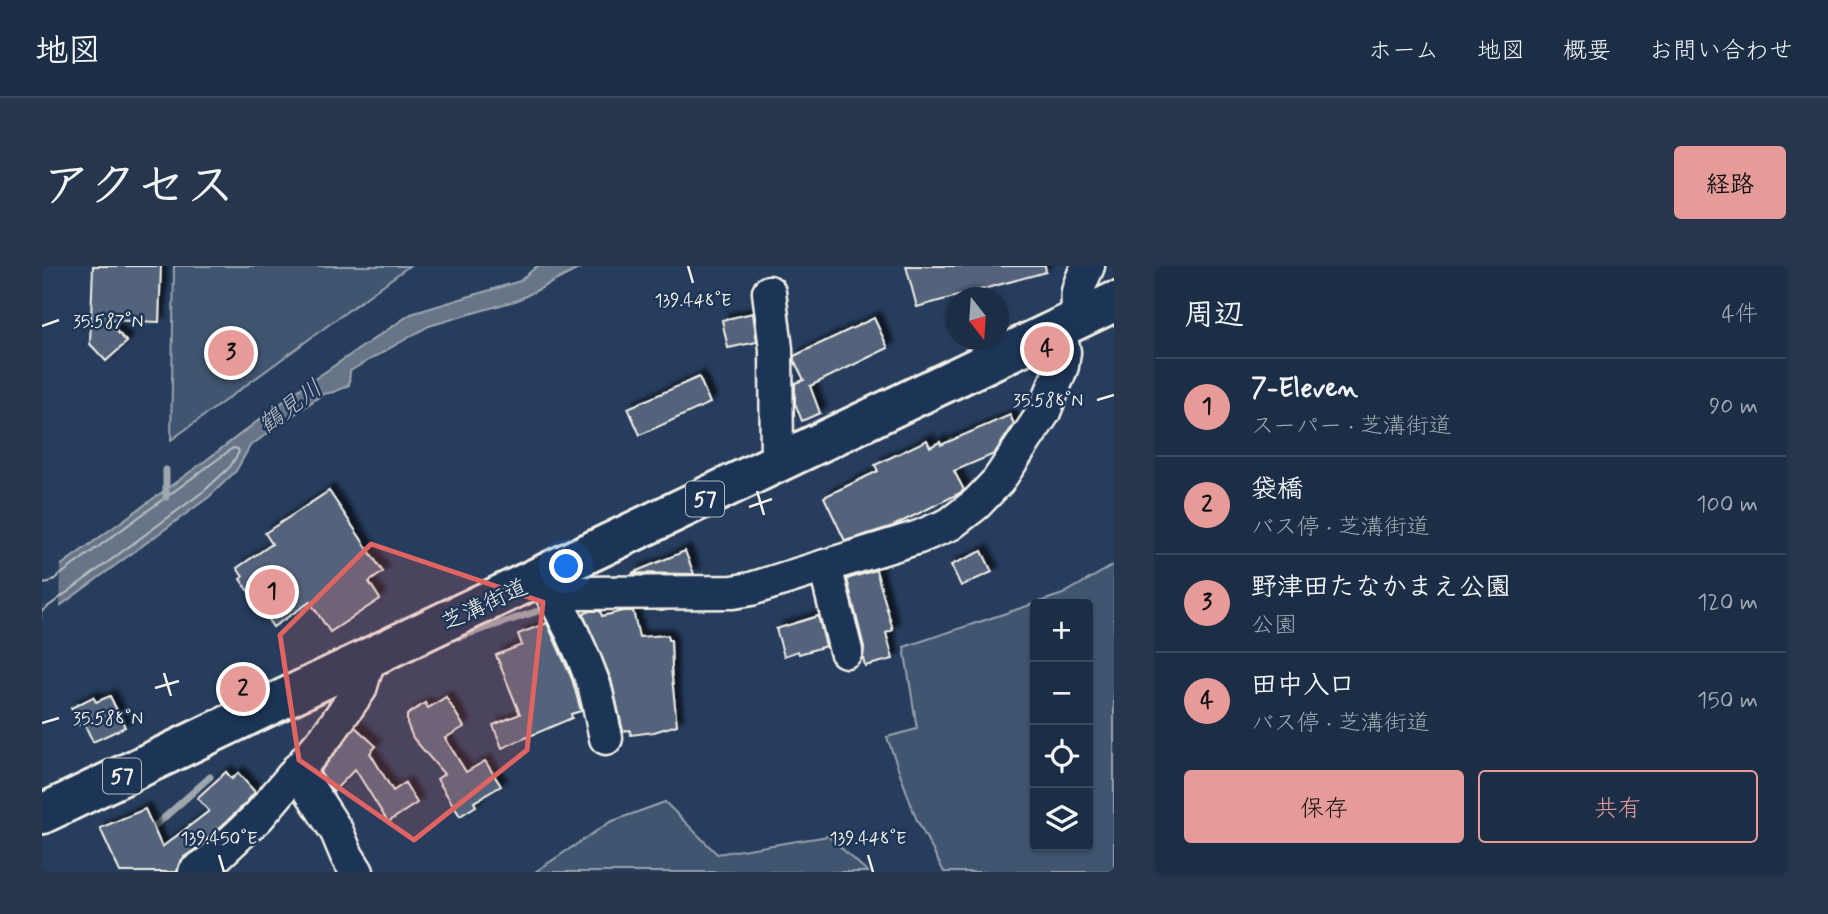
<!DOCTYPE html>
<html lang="ja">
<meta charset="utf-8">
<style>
body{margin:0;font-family:Mynerve,"Klee One",sans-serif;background:#25364d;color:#f1f3f6}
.controls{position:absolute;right:21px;bottom:21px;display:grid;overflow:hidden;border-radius:7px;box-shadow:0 2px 5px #0004}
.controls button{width:63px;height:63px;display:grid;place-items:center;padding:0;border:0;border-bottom:2px solid #3a4a5f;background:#1c2e46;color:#f1f3f6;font:35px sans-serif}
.compass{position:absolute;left:904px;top:21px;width:63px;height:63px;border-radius:50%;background:#1c2e46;box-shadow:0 2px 5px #0004;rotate:163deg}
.you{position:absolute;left:525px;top:301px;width:24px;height:24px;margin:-18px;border:5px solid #fff;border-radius:50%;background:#1a73e8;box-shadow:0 0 0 10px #1a73e833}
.badge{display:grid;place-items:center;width:46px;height:46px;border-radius:50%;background:#e69b98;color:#111;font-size:23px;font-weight:700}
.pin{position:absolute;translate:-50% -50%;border:4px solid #fff;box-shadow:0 2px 7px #0006}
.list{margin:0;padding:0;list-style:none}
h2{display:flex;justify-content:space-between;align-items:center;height:91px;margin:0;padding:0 28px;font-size:30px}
h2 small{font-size:23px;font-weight:400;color:#a0a8b3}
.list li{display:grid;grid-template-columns:46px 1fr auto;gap:21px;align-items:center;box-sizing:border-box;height:98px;padding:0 28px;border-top:2px solid #3a4a5f}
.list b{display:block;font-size:26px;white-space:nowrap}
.list p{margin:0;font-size:23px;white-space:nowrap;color:#a0a8b3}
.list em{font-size:23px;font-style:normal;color:#a0a8b3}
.actions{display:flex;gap:14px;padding:21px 28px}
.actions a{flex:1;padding:16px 0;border:2px solid #e69b98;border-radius:7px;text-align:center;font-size:24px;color:#e69b98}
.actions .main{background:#e69b98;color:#111}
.icon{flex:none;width:38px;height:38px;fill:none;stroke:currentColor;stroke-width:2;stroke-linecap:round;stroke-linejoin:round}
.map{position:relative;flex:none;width:1072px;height:606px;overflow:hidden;border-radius:7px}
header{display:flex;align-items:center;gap:42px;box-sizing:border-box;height:98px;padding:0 35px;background:#1c2e46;border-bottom:2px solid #3a4a5f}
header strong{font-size:33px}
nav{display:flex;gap:38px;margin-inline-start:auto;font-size:24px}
.intro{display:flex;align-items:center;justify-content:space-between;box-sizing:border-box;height:168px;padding:0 42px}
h1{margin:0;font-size:49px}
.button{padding:18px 32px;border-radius:7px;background:#e69b98;color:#111;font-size:24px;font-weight:700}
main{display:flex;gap:42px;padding:0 42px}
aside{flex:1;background:#1c2e46;border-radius:7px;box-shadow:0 2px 5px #0004}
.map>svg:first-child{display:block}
</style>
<header>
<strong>地図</strong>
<nav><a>ホーム</a><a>地図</a><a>概要</a><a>お問い合わせ</a></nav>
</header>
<div class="intro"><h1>アクセス</h1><a class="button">経路</a></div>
<main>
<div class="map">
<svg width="1072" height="606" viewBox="0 0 1072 606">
<defs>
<filter id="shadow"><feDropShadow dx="6" dy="-6" stdDeviation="2" flood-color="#0009"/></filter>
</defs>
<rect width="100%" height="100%" fill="#263d5d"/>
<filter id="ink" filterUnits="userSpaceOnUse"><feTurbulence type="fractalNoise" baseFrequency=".0143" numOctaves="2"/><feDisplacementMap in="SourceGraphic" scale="14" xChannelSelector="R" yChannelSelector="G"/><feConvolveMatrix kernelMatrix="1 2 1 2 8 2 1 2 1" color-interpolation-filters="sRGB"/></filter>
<g filter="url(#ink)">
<g fill="#40546f" stroke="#9aa2ac" stroke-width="2" fill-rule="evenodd">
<path d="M132 0H367L129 174Z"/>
<path d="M1072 299V606H902L874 552 845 471 875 463 862 381 1021 328ZM1046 338V580H993V338Z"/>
<path d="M623 536 675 588 786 570 826 606H493L568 556Z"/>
</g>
<path fill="#677588" stroke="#9fa7ae" stroke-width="2" d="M495 0H542L476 34 387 60 308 105 307 119 292 126 281 128 208 180 194 205 167 231 0 353V313L159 198 259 122 369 48 478 15Z"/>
<path fill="#263d5d" d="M19 295 18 345 0 357V309Z"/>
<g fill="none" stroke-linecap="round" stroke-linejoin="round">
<path stroke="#bcbfc2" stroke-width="2" d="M0 318 7 317 191 182 196 183 197 186 188 201 162 225 0 345"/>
<g stroke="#9fa7ae" stroke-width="7">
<path d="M124 231V204"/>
<path d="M417 371 496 345"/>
<path d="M106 566 168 511"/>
</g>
</g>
<g fill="#52647b" stroke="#f4f1e8" stroke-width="2" filter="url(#shadow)">
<path d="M51 0H119L117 56 64 54 85 76 64 95 48 78Z"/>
<path d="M864 0H1003L1004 6 875 41Z"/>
<path d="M711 47 715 76 686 82 680 54Z"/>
<path d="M832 52 846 82 768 120 778 147 760 155 753 137V117L762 114 752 94V90Z"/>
<path d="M657 111 668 137 598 169 586 142Z"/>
<path d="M968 149 972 158 952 188 912 205 922 224 916 228 851 260 803 275 782 231 836 205 833 199 885 174 888 181 898 176 899 179Z"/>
<path d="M287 225 341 306 327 316 338 333 288 366 268 336 231 361 198 313 201 311 195 302 230 278 223 267Z"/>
<path d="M643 285 652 308 590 307Z"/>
<path d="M940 285 950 306 919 320 909 299Z"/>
<path d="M834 304 851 364 844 367 851 393 823 400 821 392 822 381 805 313Z"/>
<path d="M548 345H558L560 350 581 345H591L597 371 626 369V374H629L630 401 629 402 635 459 612 466 589 469 588 464 581 465 569 413 541 348Z"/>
<path d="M776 350 784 380 757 388 756 385 742 390 734 363Z"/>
<path d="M505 357 530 413 539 445 529 448 530 452 460 482 451 459 478 448 454 389 480 379 476 368Z"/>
<path d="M68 430 83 461 51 476 42 457 37 459 29 442 51 431 54 436Z"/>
<path d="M404 431 422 461 403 472 424 506 443 495 459 520 432 536 434 540 418 550 395 513 402 508 371 472 365 457V449L383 437 386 442Z"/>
<path d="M313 461 334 480 328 487 351 525 363 517 375 537 346 556 313 503 291 526 278 506Z"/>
<path d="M184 506 190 513 196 507 213 526 203 538 158 580 142 591 137 598 135 606H78L58 562 103 543 120 581 167 545 155 532Z"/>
</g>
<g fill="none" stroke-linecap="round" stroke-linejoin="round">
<g stroke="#f4f1e8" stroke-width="37">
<g id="minor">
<path d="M727 26 734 83 735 198"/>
<path d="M1038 53C1033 28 1035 23 1046 0"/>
<path d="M783 300 804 385"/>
<path d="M502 315C521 346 540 385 552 419 557 436 560 455 564 472"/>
<path d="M512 332 528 327 691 326 709 323 877 271 908 258 934 238 956 215 1002 146 1020 100 1022 86 1017 63"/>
<path d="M255 504 295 566 305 590 315 606"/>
<path d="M153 606 170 594 216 551 287 467 318 423 327 393"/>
</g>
</g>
<g stroke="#f4f1e8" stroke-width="44">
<path id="major" d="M0 548 1072 36"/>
</g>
<use href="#minor" stroke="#1d3557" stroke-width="32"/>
<use href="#major" stroke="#1d3557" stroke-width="38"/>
</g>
</g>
<path fill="#df6462" fill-opacity="0.2" stroke="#df6462" stroke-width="5" stroke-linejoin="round" d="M329 278 501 336 485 484 372 574 257 494 238 369Z"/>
<path fill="none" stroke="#f4f1e8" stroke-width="2.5" d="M646 0 651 17M0 60 17 54M1055 134 1072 129M715 225 722 249M707 241 730 233M122 407 129 430M113 422 137 415M0 457 17 452M177 589 182 606M826 589 831 606"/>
<g text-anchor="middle" stroke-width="5" stroke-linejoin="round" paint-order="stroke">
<g fill="#1d3557" stroke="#b4b9bc" stroke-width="2">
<rect x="644" y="215.5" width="38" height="35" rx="5"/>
<rect x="61" y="492.5" width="38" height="35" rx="5"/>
</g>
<g font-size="21" font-weight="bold" fill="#f4f1e8">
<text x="663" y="240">57</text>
<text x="80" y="517">57</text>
</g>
<g font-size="23" fill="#f4f1e8" stroke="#1d3557">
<text transform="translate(442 338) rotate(-25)" y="8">芝溝街道</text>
</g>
<g font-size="24" font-style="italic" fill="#bcbfc2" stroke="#1d3557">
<text transform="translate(248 140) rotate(-37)" y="8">鶴見川</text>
</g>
</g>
<g font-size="18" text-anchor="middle" fill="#f4f1e8" stroke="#1d3557" stroke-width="5" stroke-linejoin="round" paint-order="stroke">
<text x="651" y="40">139.448°E</text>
<text x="66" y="61">35.587°N</text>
<text x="1006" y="140">35.588°N</text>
<text x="66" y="458">35.588°N</text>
<text x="177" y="578">139.450°E</text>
<text x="826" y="578">139.448°E</text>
</g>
</svg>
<div class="controls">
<button>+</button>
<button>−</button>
<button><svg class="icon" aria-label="locate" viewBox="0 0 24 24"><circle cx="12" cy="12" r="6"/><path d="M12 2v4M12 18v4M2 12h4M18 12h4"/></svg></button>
<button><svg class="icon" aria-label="layers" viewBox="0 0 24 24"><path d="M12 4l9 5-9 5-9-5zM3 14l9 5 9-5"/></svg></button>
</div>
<svg class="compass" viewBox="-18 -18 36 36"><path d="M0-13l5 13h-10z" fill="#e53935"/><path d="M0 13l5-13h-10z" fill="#a0a8b3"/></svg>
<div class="you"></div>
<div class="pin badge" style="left:230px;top:326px">1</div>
<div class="pin badge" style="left:201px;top:423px">2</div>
<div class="pin badge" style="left:189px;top:87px">3</div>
<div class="pin badge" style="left:1005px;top:83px">4</div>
</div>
<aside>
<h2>周辺<small>4件</small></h2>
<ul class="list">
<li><span class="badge">1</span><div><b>7-Eleven</b><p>スーパー · 芝溝街道</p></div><em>90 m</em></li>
<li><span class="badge">2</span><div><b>袋橋</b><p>バス停 · 芝溝街道</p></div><em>100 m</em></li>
<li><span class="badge">3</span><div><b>野津田たなかまえ公園</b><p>公園</p></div><em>120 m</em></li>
<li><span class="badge">4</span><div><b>田中入口</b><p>バス停 · 芝溝街道</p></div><em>150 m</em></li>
</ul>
<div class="actions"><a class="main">保存</a><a>共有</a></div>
</aside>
</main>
